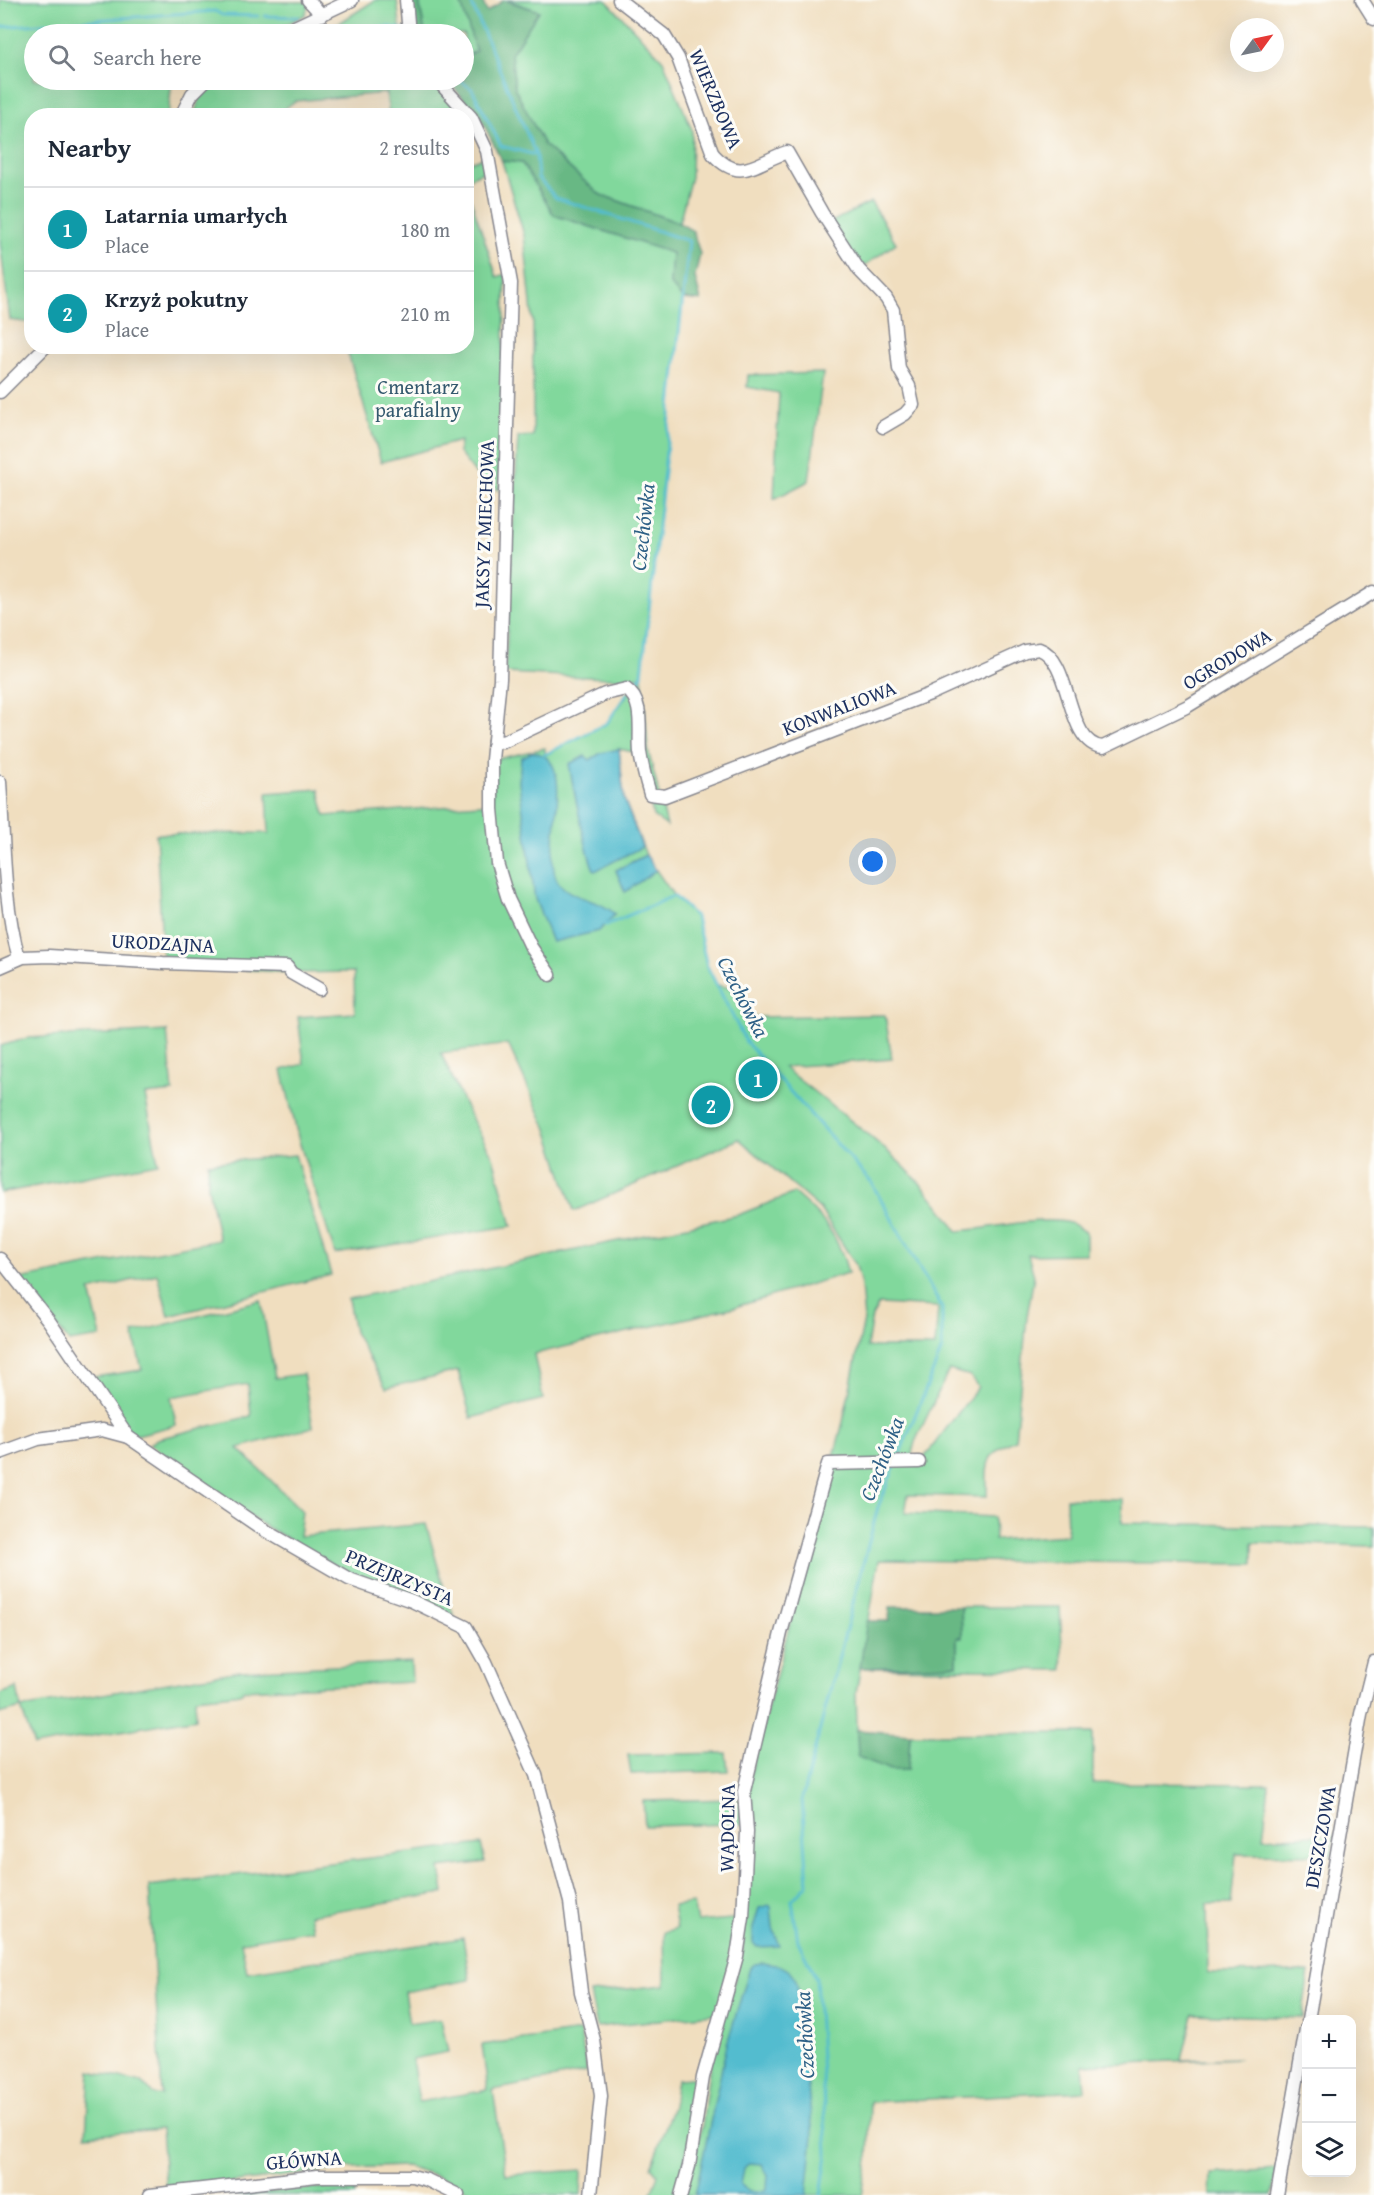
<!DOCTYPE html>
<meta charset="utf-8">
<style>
body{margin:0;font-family:"Gentium Book Plus",serif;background:#f6f6f7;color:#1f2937}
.controls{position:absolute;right:18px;bottom:18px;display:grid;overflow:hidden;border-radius:12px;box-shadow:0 6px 24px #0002}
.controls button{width:54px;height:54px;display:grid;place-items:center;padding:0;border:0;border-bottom:2px solid #e0e1e3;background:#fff;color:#1f2937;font:30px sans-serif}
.compass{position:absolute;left:1230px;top:18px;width:54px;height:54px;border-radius:50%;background:#fff;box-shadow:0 6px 24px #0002;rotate:57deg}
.you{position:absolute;left:873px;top:862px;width:21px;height:21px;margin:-15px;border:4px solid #fff;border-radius:50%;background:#1a73e8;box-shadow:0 0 0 9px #1a73e833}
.badge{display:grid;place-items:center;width:39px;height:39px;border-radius:50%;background:#c8321e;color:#fff;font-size:20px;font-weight:700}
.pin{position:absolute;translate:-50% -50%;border:3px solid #fff;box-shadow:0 2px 6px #0006}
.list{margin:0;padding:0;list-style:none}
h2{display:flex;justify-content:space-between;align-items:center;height:78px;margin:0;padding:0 24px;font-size:26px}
h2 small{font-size:20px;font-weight:400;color:#747a83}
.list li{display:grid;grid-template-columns:39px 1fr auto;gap:18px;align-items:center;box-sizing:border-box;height:84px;padding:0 24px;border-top:2px solid #e0e1e3}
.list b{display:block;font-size:22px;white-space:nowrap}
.list p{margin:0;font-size:20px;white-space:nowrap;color:#747a83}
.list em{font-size:20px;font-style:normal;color:#747a83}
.icon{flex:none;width:33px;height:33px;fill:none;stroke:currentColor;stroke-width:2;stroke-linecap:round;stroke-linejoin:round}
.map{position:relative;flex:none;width:1374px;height:2195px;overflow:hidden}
.search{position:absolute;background:#fff;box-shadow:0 6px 24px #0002;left:24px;top:24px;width:450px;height:66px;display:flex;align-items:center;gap:15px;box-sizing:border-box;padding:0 21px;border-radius:33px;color:#747a83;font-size:22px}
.panel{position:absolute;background:#fff;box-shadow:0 6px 24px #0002;left:24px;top:108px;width:450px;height:246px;border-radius:24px}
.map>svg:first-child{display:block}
</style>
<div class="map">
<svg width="1374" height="2195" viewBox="0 0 1374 2195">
<rect width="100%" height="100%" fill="#fdfcf7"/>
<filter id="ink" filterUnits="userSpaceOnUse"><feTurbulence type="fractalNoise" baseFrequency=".0167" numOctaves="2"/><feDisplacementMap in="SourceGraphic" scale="12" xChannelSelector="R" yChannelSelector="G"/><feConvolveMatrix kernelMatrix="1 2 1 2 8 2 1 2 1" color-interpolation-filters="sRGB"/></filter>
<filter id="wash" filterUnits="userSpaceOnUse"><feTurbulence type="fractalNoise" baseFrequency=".008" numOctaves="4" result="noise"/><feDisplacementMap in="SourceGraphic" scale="24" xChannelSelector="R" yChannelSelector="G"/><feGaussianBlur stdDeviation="1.35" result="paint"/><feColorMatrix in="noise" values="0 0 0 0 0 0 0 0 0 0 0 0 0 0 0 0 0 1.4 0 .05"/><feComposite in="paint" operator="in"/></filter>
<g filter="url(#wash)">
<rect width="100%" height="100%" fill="#f0debf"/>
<g fill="#81d89c" stroke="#4e847d" stroke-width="1.5" fill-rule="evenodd">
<path d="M0 0 310 2 305 15 268 34H34V80H172L168 115 32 116 31 323 10 320 0 243Z"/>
<path d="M375 0H397L401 34H312L341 22Z"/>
<path d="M419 0H460L476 51 464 57V34H425Z"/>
<path d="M507 0H606L663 60 692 130 691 177 679 223 599 194 544 145 515 89 511 54 539 11Z"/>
<path d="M216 80H431L463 115H389L386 93 295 101 276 115 194 116 200 96Z"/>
<path d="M484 157 488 170 467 179V163Z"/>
<path d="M502 161 522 163 554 215 672 253 670 284 683 299 642 675 648 750 667 826 653 816 646 781 633 752 619 749 624 799 646 855 616 870 625 891 656 870 674 896 696 917 707 966 717 985 742 990 752 1017 885 1015 892 1059 783 1067C845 1118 914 1162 957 1231 988 1230 1039 1215 1070 1223 1075 1225 1081 1230 1086 1232V1254L1028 1255 1034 1276 1027 1316 1015 1440C983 1454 987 1464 987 1497L908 1495 905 1513 994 1517 995 1540 1067 1535 1066 1498 1122 1499V1523L1374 1527V1546L1253 1543V1564L879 1560 856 1693 858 1757 908 1770 910 1734 1093 1733V1783L1269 1784 1263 1838 1334 1834 1332 1855 1236 1854 1231 1904H1207L1208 1973 1309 1972 1302 2018 1193 2014 1182 2060 1240 2058 1083 2065 1085 2091 870 2102 868 2160 862 2195H685L702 2126 709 2071 743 1950 747 1786 843 1422 864 1320 861 1285 856 1265 820 1209 739 1139 574 1211 547 1129 508 1044 441 1053 467 1110 493 1157 512 1226 335 1254 299 1141 282 1070 304 1064 298 1017 355 1013 354 972 291 973 163 963 156 834 269 833 267 793 319 789 325 816 492 803V760L545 748V755L607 723 641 676 626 679 505 673 518 437 533 436V324L524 235ZM879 1304 938 1307 935 1347H867L872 1316ZM949 1370 970 1376 978 1387 920 1463 909 1465 915 1442Z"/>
<path d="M467 188 497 277 506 274 499 491 478 477 459 453 460 441 381 462 346 347 466 346Z"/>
<path d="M871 202 896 243 859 270 829 223Z"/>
<path d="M823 373 809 481 774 499 779 393 747 387 748 375Z"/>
<path d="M167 1031 173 1092 145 1095 158 1163 0 1193V1046L28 1038Z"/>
<path d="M295 1155 331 1275 169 1316 157 1274 90 1291 101 1337 69 1342 20 1279 219 1240 208 1187V1163Z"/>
<path d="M794 1193C823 1218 839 1235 848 1273L735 1307 534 1354 543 1399 471 1418 458 1371 386 1388 354 1332 348 1299 738 1215Z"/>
<path d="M261 1300 275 1378 303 1374 313 1427 238 1448 302 1511 299 1536 426 1524 446 1595 454 1616 349 1574 262 1524 149 1444 157 1439 251 1416 248 1384 171 1397 176 1425 137 1435 129 1432 93 1377 142 1370 133 1333Z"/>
<path d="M961 1607H1060L1063 1670 861 1668 957 1665V1637L962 1636Z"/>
<path d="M411 1662 412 1682 243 1690 242 1693 195 1698 196 1718 34 1746 21 1708 0 1714V1694L17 1688 21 1708 239 1671Z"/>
<path d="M726 1753 728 1771 631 1774 628 1755Z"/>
<path d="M738 1799 742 1824 645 1826 643 1801Z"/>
<path d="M481 1844 485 1862 440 1868 444 1893 309 1915 313 1930 241 1942 247 1972 463 1938 470 1980 404 1992 409 2024 441 2019 448 2052 412 2059 419 2102 488 2090 482 2045 580 2031 587 2072 493 2090 506 2175 582 2170 581 2195H478L438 2176 406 2166 348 2168 166 2191 161 2129 86 2135 90 2071 142 2083 155 2095H162L149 1886Z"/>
<path d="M693 1903 697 1922 743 1918 721 2013 597 2027 590 1993 665 1985 664 1932 677 1928 673 1906Z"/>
<path d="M703 2077 677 2195H650L658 2175 651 2167 673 2106 677 2079Z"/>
<path d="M1277 2169 1272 2195H1210L1211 2174Z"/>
<path d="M355 2185V2195H232Z"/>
</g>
<g fill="#68b884" stroke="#427471" stroke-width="1.5">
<path d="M410 0H419L425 34H417Z"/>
<path d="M460 0H482L487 12 504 0 539 11 511 54 515 89 544 145 599 194 679 223 693 231 700 254 695 277 701 301 683 299 670 284 672 253 554 215 522 163 502 161 483 123 448 80H464V57L476 51Z"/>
<path d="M890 1607H961L962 1637H957V1665L860 1668 867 1621H889Z"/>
<path d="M857 1730 910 1734 908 1770H891L858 1757Z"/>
</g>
<g fill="#52bccf" stroke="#367696" stroke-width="1.5" fill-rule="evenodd">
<path d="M619 749 624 799 642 847 595 871C587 860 572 781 569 764L585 756 590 760 601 753Z"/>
<path d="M532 752C582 757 541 851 557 880 568 900 599 898 615 914L599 931 552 942 535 899 519 782 521 758Z"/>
<path d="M646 855 656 870 625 892 616 870Z"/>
<path d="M769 1905 771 1907 773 1928 780 1946 757 1947 753 1943V1928L759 1908Z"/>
<path d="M762 1963C779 1965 791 1966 797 1983L813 2136 807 2195H695L727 2044 750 1968 755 1964ZM749 2163 762 2164 768 2176 767 2189C758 2194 747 2193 741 2184L744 2168Z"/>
</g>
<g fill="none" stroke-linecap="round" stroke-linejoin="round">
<g stroke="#52bccf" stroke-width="3">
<path d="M470 0 536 155 538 178 556 198 689 241 642 675 632 688"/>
<path d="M265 16 298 17"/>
<path d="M0 27 215 11 222 15 258 16"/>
<path d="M310 30 314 34 388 27 406 30"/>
<path d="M459 80 472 89 501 146 536 155"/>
<path d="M544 755 607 723 627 693"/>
<path d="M603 923 606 925 674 896 696 917 707 966 746 1042 871 1182 942 1308V1349L898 1458"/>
<path d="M821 2195 827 2154 816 1978 798 1941 792 1900 808 1884 802 1798 878 1507 894 1467"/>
</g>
</g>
</g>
<g filter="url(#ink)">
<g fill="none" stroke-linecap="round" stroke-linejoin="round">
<g stroke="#86868e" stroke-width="15">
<g id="minor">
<path d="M308 0 322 15"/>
<path d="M406 0 409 34"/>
<path d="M619 0 664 35 678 58 713 154C740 184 755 163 787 152L822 213 859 270 886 298 893 310 899 369 909 386 913 405 905 414 883 427"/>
<path d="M1362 0 1374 19"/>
<path d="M280 34 352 0"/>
<path d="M437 80 471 117 487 151 511 283 500 679 492 760V809L497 863 508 899 531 947 550 975"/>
<path d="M181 116 192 94 206 80"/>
<path d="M0 392 46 346"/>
<path d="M494 741 503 742 605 694 626 689C645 702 638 731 640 752 642 766 646 781 650 794L665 796 930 694 1025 651 1039 649C1073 660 1065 745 1103 747L1188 706 1374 592"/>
<path d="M0 782C4 839 3 903 19 958"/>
<path d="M0 967 23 957 49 956 163 963 287 967 291 973 319 989"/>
<path d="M0 1259 49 1321 128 1437 261 1528 349 1579 412 1601 466 1627 486 1662 536 1775 570 1902 581 1992 594 2040 601 2096 591 2195"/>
<path d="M0 1453 38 1439 102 1430 128 1437"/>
<path d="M1308 2020 1361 1714 1374 1662"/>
<path d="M150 2195 317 2176H412L427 2180 458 2195"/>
<path d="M681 2195 689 2166 703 2077 737 1956 743 1918 747 1832 744 1791 781 1633 828 1464 919 1462"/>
<path d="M1277 2195 1306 2029"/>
</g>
</g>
<use href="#minor" stroke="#fff" stroke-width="12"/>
</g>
</g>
<g text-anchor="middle" stroke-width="6" stroke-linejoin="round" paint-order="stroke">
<g font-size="20" fill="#1b2f5e" stroke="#fdfcf7">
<text transform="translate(716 99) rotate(67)" y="7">WIERZBOWA</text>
<text transform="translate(484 524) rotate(-88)" y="7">JAKSY Z MIECHOWA</text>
<text transform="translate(1227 659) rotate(-31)" y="7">OGRODOWA</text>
<text transform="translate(839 708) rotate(-21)" y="7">KONWALIOWA</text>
<text transform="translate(163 943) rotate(3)" y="7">URODZAJNA</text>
<text transform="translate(400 1577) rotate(23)" y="7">PRZEJRZYSTA</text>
<text transform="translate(727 1828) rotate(-89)" y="7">WĄDOLNA</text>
<text transform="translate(1320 1837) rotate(-80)" y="7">DESZCZOWA</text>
<text transform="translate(304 2160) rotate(-4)" y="7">GŁÓWNA</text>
</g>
<g font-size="20" fill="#34596e" stroke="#fdfcf7">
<text x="418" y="394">Cmentarz<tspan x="418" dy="23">parafialny</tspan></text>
</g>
<g font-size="21" font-style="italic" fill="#2e6086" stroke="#fdfcf7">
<text transform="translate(643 527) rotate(-84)" y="7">Czechówka</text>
<text transform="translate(743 997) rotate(63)" y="7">Czechówka</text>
<text transform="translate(882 1459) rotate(-69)" y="7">Czechówka</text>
<text transform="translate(805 2035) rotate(-93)" y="7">Czechówka</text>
</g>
</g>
</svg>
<div class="controls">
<button>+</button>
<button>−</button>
<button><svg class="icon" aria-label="layers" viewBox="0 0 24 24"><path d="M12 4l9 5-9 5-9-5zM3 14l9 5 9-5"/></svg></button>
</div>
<svg class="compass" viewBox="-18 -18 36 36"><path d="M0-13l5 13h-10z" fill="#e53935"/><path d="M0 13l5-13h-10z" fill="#747a83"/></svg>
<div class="you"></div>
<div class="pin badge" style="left:758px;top:1079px;background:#0f9aa8">1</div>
<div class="pin badge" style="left:711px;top:1105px;background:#0f9aa8">2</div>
<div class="search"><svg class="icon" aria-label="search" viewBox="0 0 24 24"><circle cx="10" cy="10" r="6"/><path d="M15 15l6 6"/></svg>Search here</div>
<section class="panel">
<h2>Nearby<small>2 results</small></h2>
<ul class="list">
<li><span class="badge" style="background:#0f9aa8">1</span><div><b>Latarnia umarłych</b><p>Place</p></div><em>180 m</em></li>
<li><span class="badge" style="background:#0f9aa8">2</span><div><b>Krzyż pokutny</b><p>Place</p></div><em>210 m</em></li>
</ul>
</section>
</div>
